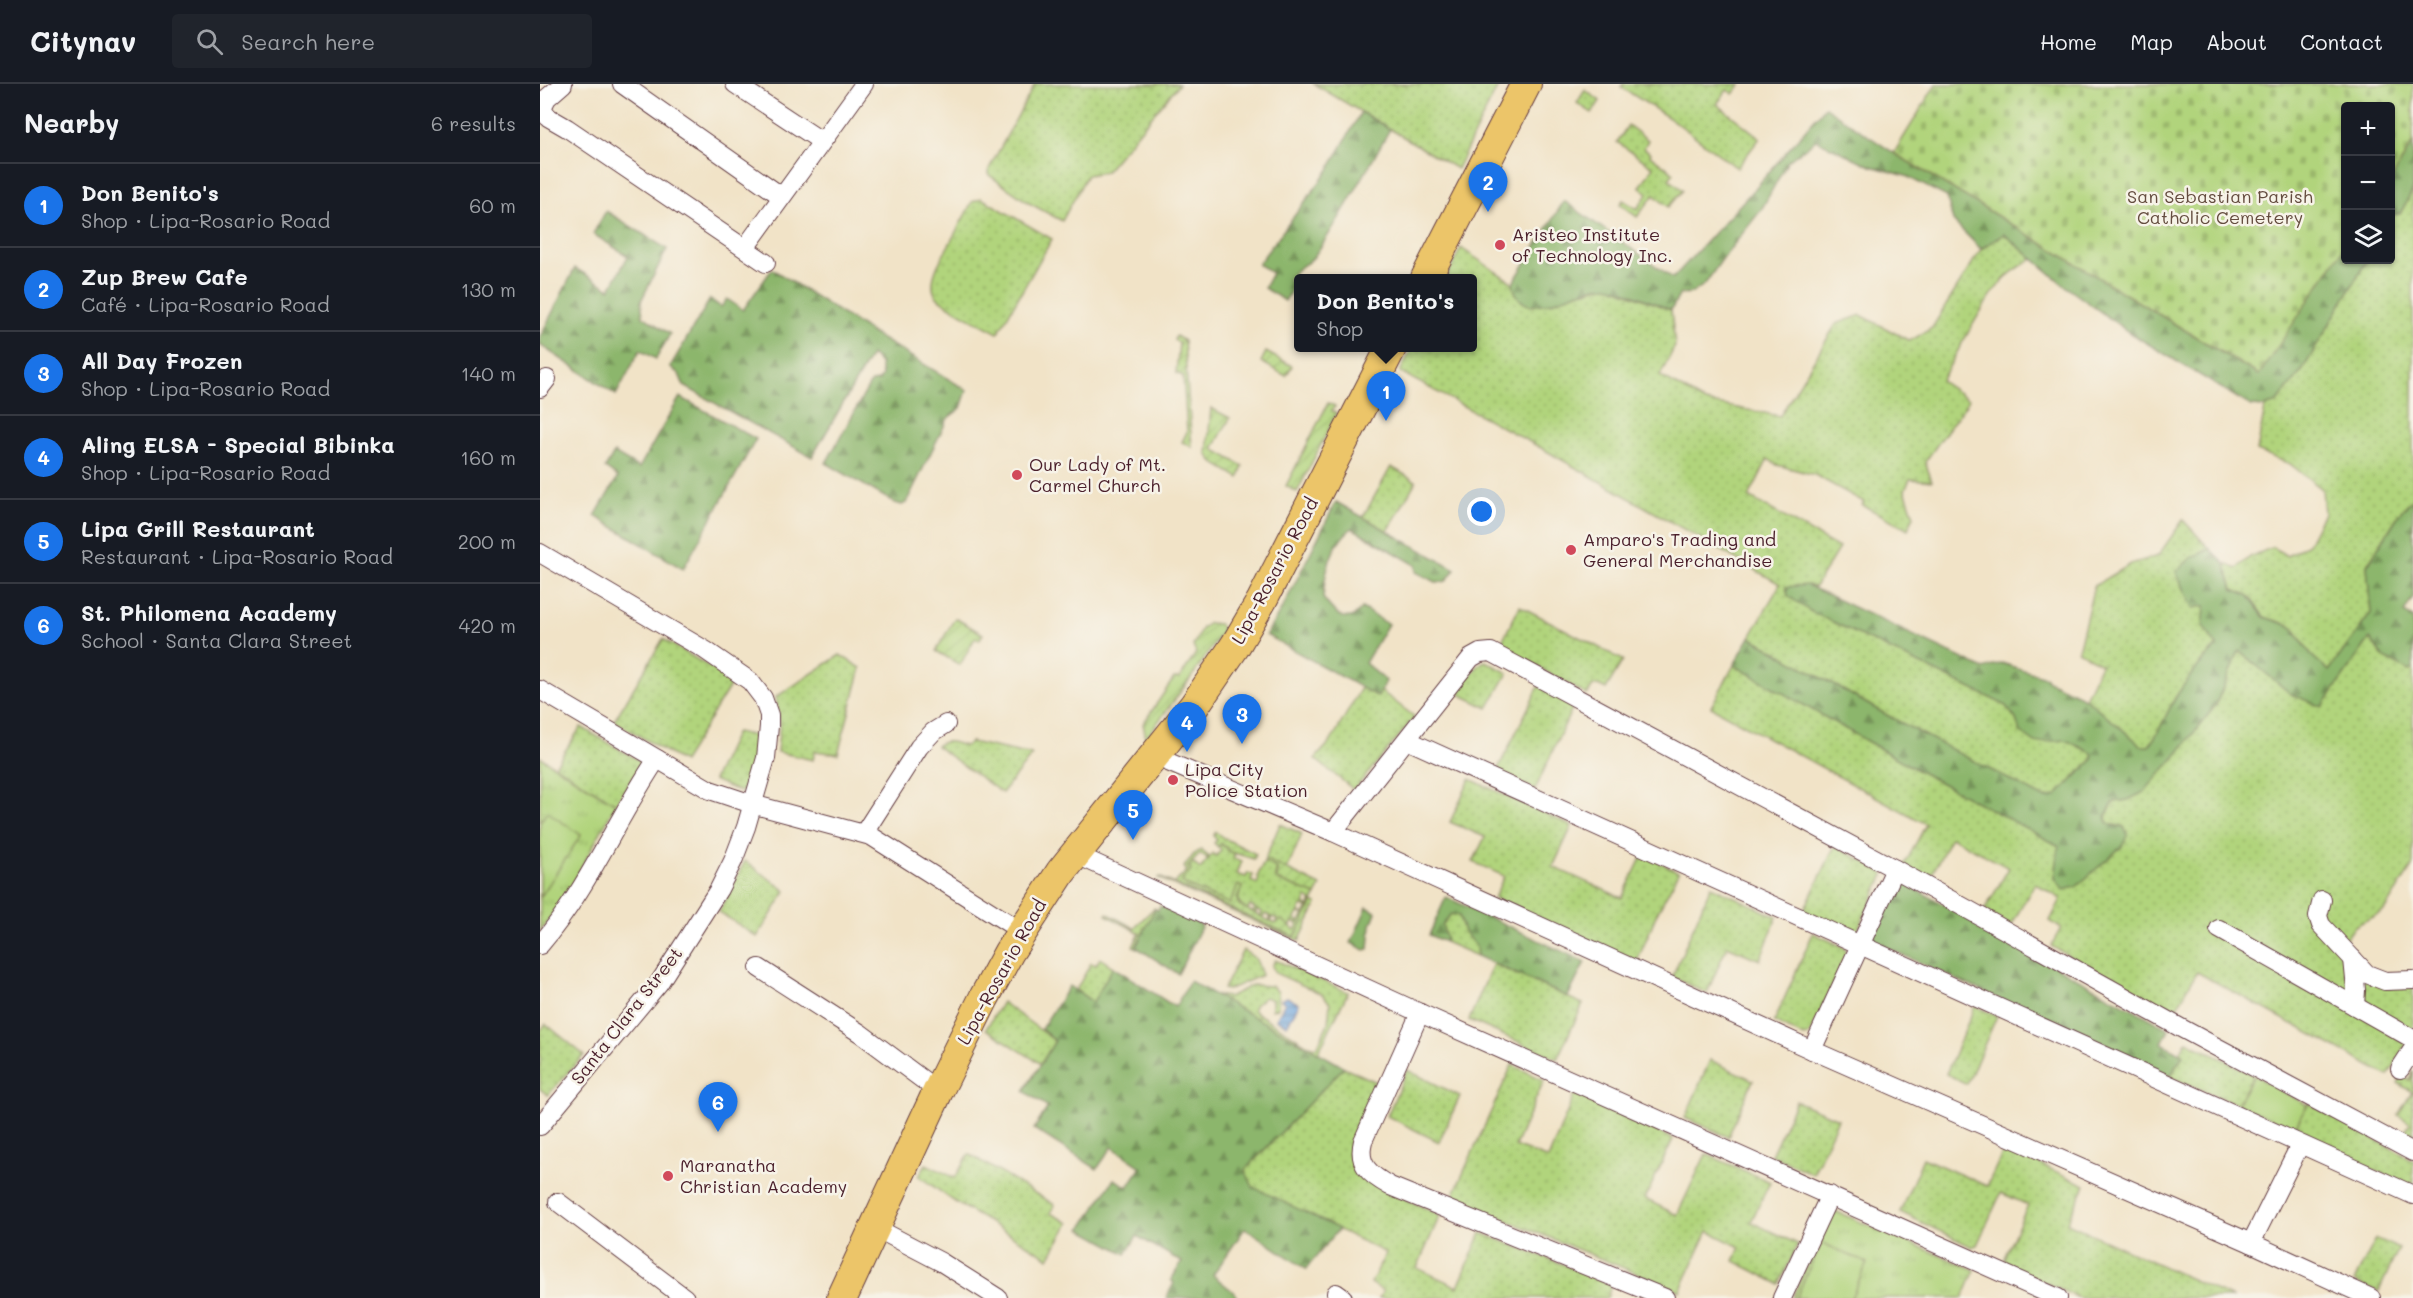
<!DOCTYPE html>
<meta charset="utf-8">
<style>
body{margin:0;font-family:Mali,sans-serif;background:#20242c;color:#f1f3f6}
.controls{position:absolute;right:18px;top:18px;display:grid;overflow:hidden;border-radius:6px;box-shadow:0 2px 4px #0004}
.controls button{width:54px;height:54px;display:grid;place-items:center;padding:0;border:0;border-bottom:2px solid #363941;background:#171b24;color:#f1f3f6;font:30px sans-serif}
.you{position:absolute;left:942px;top:428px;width:21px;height:21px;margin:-15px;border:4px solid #fff;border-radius:50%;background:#1a73e8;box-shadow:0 0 0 9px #1a73e833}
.badge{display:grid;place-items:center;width:39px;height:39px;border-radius:50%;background:#1a73e8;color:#fff;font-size:20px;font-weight:700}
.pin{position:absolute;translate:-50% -50px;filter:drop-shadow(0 2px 3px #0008)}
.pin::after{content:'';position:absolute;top:32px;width:21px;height:18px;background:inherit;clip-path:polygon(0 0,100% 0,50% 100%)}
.popup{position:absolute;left:754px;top:190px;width:183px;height:78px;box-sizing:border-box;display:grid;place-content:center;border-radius:6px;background:#171b24;filter:drop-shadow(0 2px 4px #0005);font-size:20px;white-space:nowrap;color:#9ea1a6}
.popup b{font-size:22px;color:#f1f3f6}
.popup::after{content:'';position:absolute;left:50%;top:100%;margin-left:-12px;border:12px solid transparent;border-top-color:#171b24}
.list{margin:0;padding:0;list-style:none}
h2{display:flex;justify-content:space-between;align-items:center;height:78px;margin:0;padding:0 24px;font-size:26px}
h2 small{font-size:20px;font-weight:400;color:#9ea1a6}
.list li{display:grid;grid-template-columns:39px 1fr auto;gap:18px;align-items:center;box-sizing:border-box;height:84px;padding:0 24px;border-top:2px solid #363941}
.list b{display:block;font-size:22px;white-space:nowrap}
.list p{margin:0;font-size:20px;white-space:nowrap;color:#9ea1a6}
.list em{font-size:20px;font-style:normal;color:#9ea1a6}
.icon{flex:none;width:33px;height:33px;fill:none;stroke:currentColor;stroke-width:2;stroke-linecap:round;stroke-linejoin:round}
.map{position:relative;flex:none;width:1873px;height:1214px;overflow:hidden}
header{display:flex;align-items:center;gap:36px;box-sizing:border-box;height:84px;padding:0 30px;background:#171b24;border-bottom:2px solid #363941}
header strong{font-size:28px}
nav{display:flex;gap:33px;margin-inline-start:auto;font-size:21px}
.search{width:420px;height:54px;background:#20242c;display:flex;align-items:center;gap:15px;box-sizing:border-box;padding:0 21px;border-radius:6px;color:#9ea1a6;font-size:22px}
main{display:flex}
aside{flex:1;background:#171b24}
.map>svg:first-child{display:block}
</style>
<header>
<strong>Citynav</strong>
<div class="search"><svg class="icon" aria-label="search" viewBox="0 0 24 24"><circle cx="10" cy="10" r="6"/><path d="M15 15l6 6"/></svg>Search here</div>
<nav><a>Home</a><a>Map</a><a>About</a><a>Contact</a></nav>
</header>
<main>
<aside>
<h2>Nearby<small>6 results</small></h2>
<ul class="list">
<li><span class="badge">1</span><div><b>Don Benito's</b><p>Shop · Lipa-Rosario Road</p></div><em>60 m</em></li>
<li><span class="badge">2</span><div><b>Zup Brew Cafe</b><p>Café · Lipa-Rosario Road</p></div><em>130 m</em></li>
<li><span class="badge">3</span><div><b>All Day Frozen</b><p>Shop · Lipa-Rosario Road</p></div><em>140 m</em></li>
<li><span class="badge">4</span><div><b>Aling ELSA - Special Bibinka</b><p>Shop · Lipa-Rosario Road</p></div><em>160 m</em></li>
<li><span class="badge">5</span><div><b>Lipa Grill Restaurant</b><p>Restaurant · Lipa-Rosario Road</p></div><em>200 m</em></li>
<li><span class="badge">6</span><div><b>St. Philomena Academy</b><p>School · Santa Clara Street</p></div><em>420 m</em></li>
</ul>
</aside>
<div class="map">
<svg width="1873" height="1214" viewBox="0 0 1873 1214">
<defs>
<pattern id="grass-dots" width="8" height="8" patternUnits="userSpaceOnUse" patternTransform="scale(1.5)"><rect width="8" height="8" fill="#b1d47c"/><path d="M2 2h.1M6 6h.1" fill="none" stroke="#9ab66b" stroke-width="1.8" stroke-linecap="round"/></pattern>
<pattern id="forest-firs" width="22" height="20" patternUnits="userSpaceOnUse" patternTransform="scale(1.5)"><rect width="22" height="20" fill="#8cb66c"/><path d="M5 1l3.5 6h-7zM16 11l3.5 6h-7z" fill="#749359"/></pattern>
<pattern id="cemetery-stones" width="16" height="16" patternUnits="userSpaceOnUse" patternTransform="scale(1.5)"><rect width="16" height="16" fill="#b1d47c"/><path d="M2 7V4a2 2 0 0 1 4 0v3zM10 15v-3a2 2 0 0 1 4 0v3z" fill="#9ab66b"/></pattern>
<pattern id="park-tufts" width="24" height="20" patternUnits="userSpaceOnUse" patternTransform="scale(1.5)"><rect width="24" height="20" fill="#b1d47c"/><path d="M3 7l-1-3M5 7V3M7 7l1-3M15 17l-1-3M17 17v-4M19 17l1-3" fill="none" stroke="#9ab66b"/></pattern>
<pattern id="garden-furrows" width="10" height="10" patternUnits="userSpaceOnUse" patternTransform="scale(1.5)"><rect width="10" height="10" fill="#b1d47c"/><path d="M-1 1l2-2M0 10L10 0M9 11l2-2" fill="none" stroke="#9ab66b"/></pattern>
<pattern id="water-rules" width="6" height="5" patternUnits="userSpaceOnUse" patternTransform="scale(1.5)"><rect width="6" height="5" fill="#6fa6de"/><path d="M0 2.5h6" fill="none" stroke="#5d87b4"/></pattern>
</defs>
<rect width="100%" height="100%" fill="#f7f3e8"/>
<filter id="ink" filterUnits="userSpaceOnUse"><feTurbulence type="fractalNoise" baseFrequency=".0167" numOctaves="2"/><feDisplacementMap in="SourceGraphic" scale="12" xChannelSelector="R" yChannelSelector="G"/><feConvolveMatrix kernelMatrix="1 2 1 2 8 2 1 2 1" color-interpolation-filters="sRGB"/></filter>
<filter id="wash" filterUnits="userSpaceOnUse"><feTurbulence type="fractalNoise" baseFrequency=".008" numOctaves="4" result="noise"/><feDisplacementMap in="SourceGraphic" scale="24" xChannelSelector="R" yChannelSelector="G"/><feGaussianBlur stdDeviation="1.35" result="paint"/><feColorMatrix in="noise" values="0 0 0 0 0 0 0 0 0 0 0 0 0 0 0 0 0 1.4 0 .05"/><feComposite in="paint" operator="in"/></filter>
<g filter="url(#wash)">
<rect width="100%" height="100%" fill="#f1e3c7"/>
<g fill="url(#grass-dots)" stroke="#7e7a54" stroke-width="1.5">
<path d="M495 0H639L565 88 547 91 522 137 489 119 449 91V85Z"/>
<path d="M774 0H959L917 85Z"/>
<path d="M1083 0H1201L1193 10 1187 6 1177 20 1220 54 1197 84 1137 39 1081 3Z"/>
<path d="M1045 6 1060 17 1052 29 1037 19Z"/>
<path d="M1088 41 1108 56 1104 64 1111 69 1110 71 1134 89 1129 95 1143 106 1128 123 1114 111 1097 133 1080 120 1083 116 1097 125 1108 109 1100 103 1113 83 1077 58Z"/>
<path d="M1873 105V416L1861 427 1827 481 1831 529 1789 587 1773 573 1752 542 1724 533 1708 511 1693 505 1685 480 1697 484 1710 473 1733 463 1747 472 1768 460 1784 429 1782 405 1750 380 1717 367 1725 323 1736 319 1762 287 1827 176H1850L1851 131 1860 130Z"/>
<path d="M441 114 512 155 458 249C445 242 405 222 397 213 389 204 394 190 398 181L432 118Z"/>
<path d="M1464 150 1492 174C1485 181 1477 184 1470 190 1450 204 1415 273 1401 297L1429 316 1385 378 1392 397 1370 395 1365 406 1374 432 1368 445 1322 421 1324 418 1275 391 1237 381 1228 375 1209 413 1299 464 1275 503 1267 501 1249 512 1270 527 1465 621 1476 635 1480 648 1526 656 1552 669 1553 675 1516 712 1504 714 1352 634 1210 553 1240 500 1003 365 860 288 872 264H933V194H906L921 164 973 199C974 210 981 218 991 222L1067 201 1131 226 1135 262 1120 292 1165 318 1240 332 1296 240 1321 231 1370 257 1392 244 1441 165Z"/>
<path d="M851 383 876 397 848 447 823 433Z"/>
<path d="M1643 436 1670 465 1651 474 1677 562 1662 577 1635 614 1622 643 1609 662H1602L1545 614 1561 580 1538 567 1554 502 1591 480 1618 472Z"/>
<path d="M980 522 1083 576 1066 605 1058 601 1053 602 1047 611 960 561Z"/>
<path d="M1830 554 1868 587 1873 585V781L1844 827 1815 842 1805 856 1775 829 1807 874 1812 908 1867 959 1848 992 1657 888 1633 930 1511 862 1521 844 1510 837 1521 815 1495 799 1471 842 1444 827 1469 784 1411 753 1389 796 1366 784 1365 780 1386 740 1171 623 1194 581 1379 687 1520 762 1515 794C1543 785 1572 779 1588 752L1584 743 1568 740 1566 731 1574 718 1588 716 1675 622 1699 567 1713 579 1782 623Z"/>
<path d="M123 555 193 597 143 678 74 637Z"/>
<path d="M300 571 321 584 298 670 275 667 273 676 237 668 240 639 236 613Z"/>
<path d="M945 577 968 589 948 624 915 608 940 580Z"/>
<path d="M999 602 1034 620 995 706 956 689Z"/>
<path d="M821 604 838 612 841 607 875 633 814 706 775 675 791 657Z"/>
<path d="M41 643 100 677 102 680 76 720 15 682Z"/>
<path d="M196 648 221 653 208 704 200 708 173 696Z"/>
<path d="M431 658 492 671 462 709 396 662C405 654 415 659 425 662Z"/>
<path d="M930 695 1032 742 1013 783 1082 814 1103 770 1139 788 1117 829 1097 878 954 814 964 792 933 778 945 753 910 738Z"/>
<path d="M740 740 762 750 747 786 725 775Z"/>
<path d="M680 760 687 764V767L695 770 693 774 702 777 697 790 706 793 708 789 713 791 711 797 717 800 719 794 717 793 724 778 737 784 735 792C747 803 762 804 776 811L773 818 777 820 759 857 618 794 619 793 755 853 773 818 767 814 764 820 769 823 767 824 762 822 759 828 764 830 758 829 755 835 760 838 758 840 753 838 750 843 743 837 735 840 737 835 732 833 730 838V832L725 830 723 834 720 833 722 828 717 826 715 830 713 829 715 824 710 822 707 826C696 819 697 816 702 803L698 802 690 820 643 800 642 797 651 787 648 784 652 778 660 785 673 769 676 772 681 767 678 763Z"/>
<path d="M1295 762 1343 788 1344 791 1316 849 1263 828Z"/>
<path d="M205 777 246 807 217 853 179 828Z"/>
<path d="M1171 802 1237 833 1220 876 1187 862 1167 909 1132 893Z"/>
<path d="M614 824 615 825 596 863 593 862 600 849 566 831 567 829 594 844Z"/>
<path d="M911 830 919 832 924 848 936 862 937 872 905 858 906 854 902 841Z"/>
<path d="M1273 849 1301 862 1305 865 1306 872 1270 950 1264 953 1234 938Z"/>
<path d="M703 866 716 875 722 891 688 906 683 905Z"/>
<path d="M560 874 573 883 553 918 536 906 551 879 556 881Z"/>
<path d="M735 876 808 908 778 969 673 911 689 913 712 901 732 902 738 908V924L732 926V916L725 913 713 923 715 928 766 960 777 963 788 939 790 919 782 910 735 889 732 882Z"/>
<path d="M953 880 1043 920 1017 975 929 936Z"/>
<path d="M1818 886 1873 900V947L1818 918Z"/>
<path d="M462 918 515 957 501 980 446 945Z"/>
<path d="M1435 922 1457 932 1427 1000 1406 990Z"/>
<path d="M6 940 44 971 8 1011 0 1005V947Z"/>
<path d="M1647 957 1714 991 1697 1020 1630 993 1643 971 1639 969Z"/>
<path d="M1170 976 1213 996 1188 1053 1145 1034Z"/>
<path d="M972 981 1004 996 975 1062 1008 1075 1035 1009 1133 1055 1105 1115 1137 1131 1166 1070 1230 1098 1211 1138 1258 1160 1239 1200 1194 1177 1200 1163 1168 1147 1140 1207 912 1114Z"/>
<path d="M804 983 839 999C823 1031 790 1071 829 1098L900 1131 877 1184 918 1203 941 1149 1072 1199 1067 1214H839L843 1207 831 1199 846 1169 712 1103 705 1086Z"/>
<path d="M867 986 920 1012 899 1058 847 1032Z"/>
<path d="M1873 986V1059L1863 1052 1870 1039 1858 1031 1872 1008 1858 999 1861 993 1870 996Z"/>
<path d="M1256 1017 1298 1035 1273 1090 1231 1071Z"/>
<path d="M1768 1019 1873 1076V1103L1752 1050Z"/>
<path d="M1465 1064 1545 1101 1527 1139 1693 1214H1539L1466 1181 1464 1174 1488 1121 1461 1109 1437 1161 1432 1163 1360 1128 1383 1074 1447 1102Z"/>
<path d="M429 1070 515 1121 510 1129 529 1139 509 1174 415 1118 379 1092 386 1080 415 1094Z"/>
<path d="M1836 1155 1859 1164 1839 1207 1827 1204 1814 1197Z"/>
</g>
<g fill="url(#forest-firs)" stroke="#6b6a4c" stroke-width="1.5">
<path d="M1285 23 1354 69 1718 291 1805 162 1806 176H1827L1762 287 1748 304 1736 319 1725 323 1711 322 1590 249 1525 202 1464 150 1441 165 1413 137 1407 113 1366 92 1331 82 1276 56 1248 77 1221 126 1183 174 1165 200 1152 209 1140 210 1131 226C1117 221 1076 201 1065 202 1042 203 1013 222 992 221 981 221 974 209 973 199L1024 117 1133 194 1218 101Z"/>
<path d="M821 28 850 45C826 87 803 131 775 171 769 181 757 181 748 196L755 200 745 217 724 204 732 189 718 180 788 87Z"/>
<path d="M1873 58V105L1860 130 1851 131 1850 96Z"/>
<path d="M66 127 127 165 101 217 103 232 130 250 116 275 100 266 76 311 0 261V253L35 184 70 205 88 172 53 150Z"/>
<path d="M232 185 340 254 427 306 421 324 408 334 366 419 362 421 355 419 286 379 331 298 339 297 342 292 340 279 331 271 272 373 144 302 139 290 130 283 170 215 181 223 187 215 203 226Z"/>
<path d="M140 313 216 355 143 485 55 432 78 393 65 384 74 369 99 384Z"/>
<path d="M1873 416V513L1864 529 1873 534V585L1869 587 1843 573 1830 554 1782 623 1751 610 1699 567 1675 622 1635 673 1604 708 1588 716 1574 718 1566 731 1568 740 1584 743 1588 752 1582 762 1536 803 1523 806 1515 794 1519 762 1379 687 1194 581 1210 553 1352 634 1504 714 1516 712 1553 675 1552 669 1526 656 1495 659 1480 648 1476 635 1465 621 1270 527 1248 512 1246 503 1267 501 1444 585 1462 579 1505 593 1508 597 1545 614 1602 662H1609C1621 646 1626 629 1636 613 1647 594 1662 577 1677 562L1663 542 1665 522 1653 524 1636 488 1651 474 1670 465 1685 480 1693 505 1708 511 1724 533 1751 542 1773 573 1789 587 1831 529 1827 482 1861 427Z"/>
<path d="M796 418 915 485 906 497 898 499 876 488V481L812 444C790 462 785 487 783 514 794 529 807 544 822 524L848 540 825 579 846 597 838 613 726 551 744 521Z"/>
<path d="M1363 798 1629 945 1622 959 1643 971 1630 993 1332 857 1331 853 1356 801Z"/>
<path d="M906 813 1045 878 1028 913 937 872 936 862 924 848 919 832 911 830 902 841 906 854 905 858 889 851Z"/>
<path d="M620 822 662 841 638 890 596 863 615 825 618 826Z"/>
<path d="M827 823 836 828 831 841 829 865 825 866 811 859Z"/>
<path d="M573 883 635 923 650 897 804 983 705 1086 713 1103 799 1145 766 1185 705 1144 673 1191 696 1210V1214H626L634 1199 631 1196 642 1178 597 1152 586 1170 541 1145 574 1095 588 1103 601 1083 572 1063 557 1085 494 1045 508 1023 484 1007 515 957 501 945 529 902 553 918Z"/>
</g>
<path fill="url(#cemetery-stones)" stroke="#7e7a54" stroke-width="1.5" d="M1396 0H1873V58L1851 96 1850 22H1806L1805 162 1719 291 1354 69Z"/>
<g fill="url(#park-tufts)" stroke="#7e7a54" stroke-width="1.5">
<path d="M0 673 76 720 23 817 0 847Z"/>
<path d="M1297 1128 1435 1186 1423 1214H1252L1287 1136 1293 1129Z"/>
</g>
<g fill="url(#garden-furrows)" stroke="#7e7a54" stroke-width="1.5">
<path d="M636 252 644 257 652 363 642 358 647 348 643 292 636 289 639 259 634 256Z"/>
<path d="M726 268 752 282 746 292 721 278Z"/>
<path d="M788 319 795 322 792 327 797 329 757 408 746 402Z"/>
<path d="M671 324 690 334 673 365 703 382 699 394 674 379 667 370Z"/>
<path d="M415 534 443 550 439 556 435 554 420 581 396 567Z"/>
<path d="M669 539 679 540 683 547 653 591 606 654 603 640 634 594H640L656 569 653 562 662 544Z"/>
<path d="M676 748 682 753 716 770 714 775 687 767V764L681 760 678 763 674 759 677 756 673 752Z"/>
<path d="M661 766 669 773 668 775 660 770 648 783 651 786 642 797 646 802 690 820 698 801 702 803 697 815 699 821 735 840 742 836 755 846 772 817 773 818 755 853 634 800 647 787 644 783 654 770Z"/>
<path d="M725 775 781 802 776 811 737 796V784L724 778Z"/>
</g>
<g fill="#b1d47c" stroke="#7e7a54" stroke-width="1.5">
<path d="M7 728 41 751 0 814V738Z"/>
<path d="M1714 991 1767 1021 1754 1045 1697 1020Z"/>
<path d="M1281 1159 1327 1179 1311 1214H1256Z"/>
</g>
<path fill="url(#water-rules)" stroke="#5c6284" stroke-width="1.5" d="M747 913 759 920 747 941 736 935 745 919 741 916Z"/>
</g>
<g filter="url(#ink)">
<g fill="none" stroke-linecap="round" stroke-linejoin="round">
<g stroke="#633c42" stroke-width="20">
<g id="street">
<path d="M23 0 7 14 2 24 8 33 27 44 226 179"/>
<path d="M82 0 241 112"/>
<path d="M195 0 281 57"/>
<path d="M205 164 324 0"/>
<path d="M0 304 7 295"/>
<path d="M0 469 165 566 210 597 223 614 229 631V642L226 674 206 743 193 777 179 805 119 899 0 1042"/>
<path d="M0 606 170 706 212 720 331 752 481 847"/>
<path d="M867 656 1873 1111"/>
<path d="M614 672 793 748 1272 966 1711 1159 1831 1214"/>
<path d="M793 748 931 574 940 569 951 568 1355 785 1641 944 1873 1068"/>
<path d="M324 749 379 663 393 648 406 640"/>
<path d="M535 770 880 929 1518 1214"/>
<path d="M1782 816 1778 832 1781 841 1827 890 1845 897 1873 896"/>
<path d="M1679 845 1873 955"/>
<path d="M0 861C48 805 76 736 117 675"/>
<path d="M1813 875 1816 906 1815 922"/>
<path d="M219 884 320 949 398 1007"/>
<path d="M880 929 823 1057C817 1081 830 1091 850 1102L1125 1214"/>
<path d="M1272 966 1355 785"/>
<path d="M1860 985 1873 965"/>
<path d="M18 1118 145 1214"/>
<path d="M334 1143 401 1178 458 1214"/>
<path d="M1711 1159 1760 1061"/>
<path d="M796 1209 803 1214"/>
<path d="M1242 1214 1290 1111"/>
</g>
</g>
<g stroke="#633c42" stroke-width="32">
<g id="primary">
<path d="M886 194 986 0"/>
<path d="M302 1214 398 1007 444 914 469 868 521 788 654 622 695 562 722 516 851 264"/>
</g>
</g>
<use href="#street" stroke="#fff" stroke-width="18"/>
<use href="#primary" stroke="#ecc569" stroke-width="30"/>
</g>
</g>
<g fill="#d1495b" stroke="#f7f3e8" stroke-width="2">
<circle cx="960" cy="161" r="6"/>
<circle cx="477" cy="391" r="6"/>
<circle cx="1031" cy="466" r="6"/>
<circle cx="633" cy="696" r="6"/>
<circle cx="128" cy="1092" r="6"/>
</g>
<g text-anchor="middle" stroke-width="5" stroke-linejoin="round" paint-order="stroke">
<g font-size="18" fill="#644c3f" stroke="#f7f3e8">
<text x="1680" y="119">San Sebastian Parish<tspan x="1680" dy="21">Catholic Cemetery</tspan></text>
</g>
<g font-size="18" fill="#4a1f2b" stroke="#f7f3e8" text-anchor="start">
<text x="972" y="157">Aristeo Institute<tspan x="972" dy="21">of Technology Inc.</tspan></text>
<text x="489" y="387">Our Lady of Mt.<tspan x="489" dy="21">Carmel Church</tspan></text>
<text x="1043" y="462">Amparo's Trading and<tspan x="1043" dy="21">General Merchandise</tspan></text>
<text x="645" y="692">Lipa City<tspan x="645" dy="21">Police Station</tspan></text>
<text x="140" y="1088">Maranatha<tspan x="140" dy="21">Christian Academy</tspan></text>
</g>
<g font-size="18" fill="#4a1f2b" stroke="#f7f3e8">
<text transform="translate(735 487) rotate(-62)" y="6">Lipa-Rosario Road</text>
<text transform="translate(462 888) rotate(-61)" y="6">Lipa-Rosario Road</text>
<text transform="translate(87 932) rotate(-52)" y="6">Santa Clara Street</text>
</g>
</g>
</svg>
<div class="controls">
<button>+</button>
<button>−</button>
<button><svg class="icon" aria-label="layers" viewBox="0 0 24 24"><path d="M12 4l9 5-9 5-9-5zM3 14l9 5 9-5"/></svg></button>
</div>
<div class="you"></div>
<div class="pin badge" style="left:846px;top:337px">1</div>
<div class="popup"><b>Don Benito's</b>Shop</div>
<div class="pin badge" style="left:948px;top:128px">2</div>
<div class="pin badge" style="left:702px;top:660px">3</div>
<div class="pin badge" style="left:647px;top:668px">4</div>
<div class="pin badge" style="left:593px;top:756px">5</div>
<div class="pin badge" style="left:178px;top:1048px">6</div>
</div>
</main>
